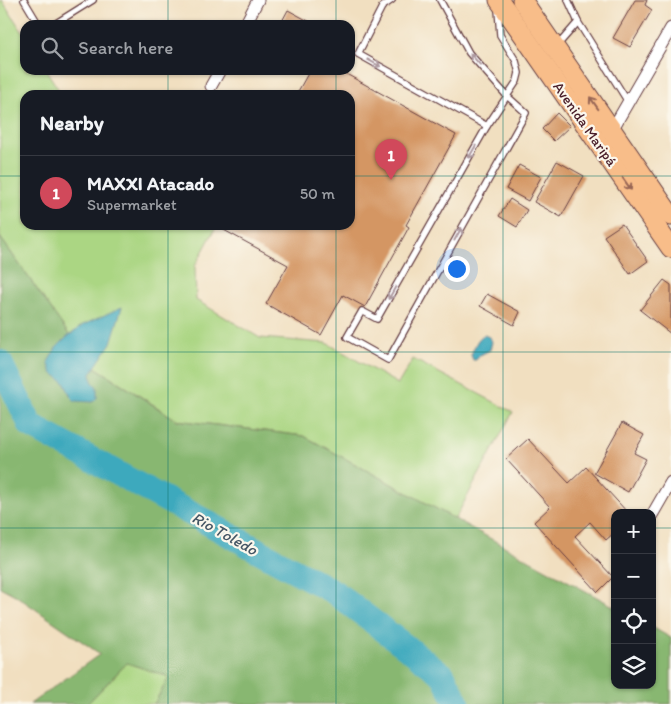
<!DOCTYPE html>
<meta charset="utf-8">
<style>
body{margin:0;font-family:Itim,sans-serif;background:#242831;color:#f1f3f6}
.controls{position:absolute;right:15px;bottom:15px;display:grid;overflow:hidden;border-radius:10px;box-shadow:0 1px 4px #0004}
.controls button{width:45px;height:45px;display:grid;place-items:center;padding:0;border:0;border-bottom:1px solid #363941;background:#171b24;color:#f1f3f6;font:25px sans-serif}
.you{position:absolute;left:456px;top:268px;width:18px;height:18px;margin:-12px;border:4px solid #fff;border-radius:50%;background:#1a73e8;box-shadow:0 0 0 8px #1a73e833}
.badge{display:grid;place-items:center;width:32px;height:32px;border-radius:50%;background:#d1495b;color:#fff;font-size:16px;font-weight:700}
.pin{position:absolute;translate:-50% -41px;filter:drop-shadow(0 1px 2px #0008)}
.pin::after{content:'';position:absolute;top:26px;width:18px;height:15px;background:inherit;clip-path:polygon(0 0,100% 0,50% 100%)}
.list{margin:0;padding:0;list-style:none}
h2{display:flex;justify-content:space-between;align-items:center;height:65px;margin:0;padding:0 20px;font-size:21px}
h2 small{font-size:16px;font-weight:400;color:#9ea1a6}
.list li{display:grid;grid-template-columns:32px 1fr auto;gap:15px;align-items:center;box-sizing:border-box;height:75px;padding:0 20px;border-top:1px solid #363941}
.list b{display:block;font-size:19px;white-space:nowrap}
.list p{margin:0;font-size:16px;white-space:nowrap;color:#9ea1a6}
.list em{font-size:16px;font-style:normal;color:#9ea1a6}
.icon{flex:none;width:28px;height:28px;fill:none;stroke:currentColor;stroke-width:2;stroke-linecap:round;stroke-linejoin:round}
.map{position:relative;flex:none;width:671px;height:704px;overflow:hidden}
.search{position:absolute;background:#171b24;box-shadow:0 1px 4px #0004;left:20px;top:20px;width:335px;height:55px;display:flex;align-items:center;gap:12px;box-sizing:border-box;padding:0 18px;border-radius:15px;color:#9ea1a6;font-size:19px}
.panel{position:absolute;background:#171b24;box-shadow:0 1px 4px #0004;left:20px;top:90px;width:335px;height:140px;border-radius:15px}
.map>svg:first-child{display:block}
</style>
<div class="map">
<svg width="671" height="704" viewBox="0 0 671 704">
<rect width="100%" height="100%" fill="#fbf7ec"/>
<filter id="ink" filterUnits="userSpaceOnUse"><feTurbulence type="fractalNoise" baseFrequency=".02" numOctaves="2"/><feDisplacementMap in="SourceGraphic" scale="10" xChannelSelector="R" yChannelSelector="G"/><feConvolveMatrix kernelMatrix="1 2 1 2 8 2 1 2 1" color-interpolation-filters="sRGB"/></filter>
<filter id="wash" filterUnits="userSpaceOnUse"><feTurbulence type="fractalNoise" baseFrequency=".0096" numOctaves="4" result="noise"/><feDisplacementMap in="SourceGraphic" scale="20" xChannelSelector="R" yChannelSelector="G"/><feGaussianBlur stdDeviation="1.12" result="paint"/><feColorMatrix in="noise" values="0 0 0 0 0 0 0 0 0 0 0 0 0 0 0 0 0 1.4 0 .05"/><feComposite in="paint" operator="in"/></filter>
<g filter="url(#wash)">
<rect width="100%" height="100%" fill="#f1dfc0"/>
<g fill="#abd683" stroke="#7a7a57">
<path d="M0 0H2L25 36V70H46L62 95H25V225H213L216 227 195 266 196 300 260 338 327 343 398 384 413 359 513 412 455 519 304 436 177 420 89 363 0 237Z"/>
<path d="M127 663 169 677 154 704H87Z"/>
</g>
<path fill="#88b771" stroke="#696b4e" d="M0 237 89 363 176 420 304 436 615 607V685H652V627L671 638V704H154L169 677 127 663 87 704H30L100 654 15 595 0 587Z"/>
<g fill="#3da9bd" stroke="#446474">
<path d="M122 307 111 343 91 373 92 381 97 387V398L93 402 75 401 71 397 64 382 52 373 48 362 56 348 66 338 83 325Z"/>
<path d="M484 335 490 337 492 342 490 350 480 355 476 360H473L471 355C474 348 477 338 484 335Z"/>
</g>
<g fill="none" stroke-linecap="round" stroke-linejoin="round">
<path stroke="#3da9bd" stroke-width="25" d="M0 362 31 426 334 592 443 675 458 704"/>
</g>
<g id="blocks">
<g fill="#d49663">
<path d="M635 0H647L645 5 652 10 630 47 613 38Z"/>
<path d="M288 10 312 23 311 25H280Z"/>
<path d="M310 70H339L456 135 406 225 409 227 365 307 343 295 321 335 266 304 288 265 222 229 224 225H350V95H296Z"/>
<path d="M557 113 570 126 554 141 542 129Z"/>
<path d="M557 161 584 176 561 217 534 202Z"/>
<path d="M519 165 541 177 528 201 506 189Z"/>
<path d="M510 199 527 210 517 227 499 216Z"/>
<path d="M622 224 648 261 630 274 604 236Z"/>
<path d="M664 280 671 285V334L640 310Z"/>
<path d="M487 294 520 312 514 325 480 306Z"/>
<path d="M622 423 644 435 634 453 646 459 628 492 594 473Z"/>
<path d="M528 439 569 483 586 467 628 513H615V532L606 540 590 522 575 536 613 577 598 592 534 522 550 507 506 459Z"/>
</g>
</g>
</g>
<g filter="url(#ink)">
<use href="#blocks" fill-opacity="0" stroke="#633c41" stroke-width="1"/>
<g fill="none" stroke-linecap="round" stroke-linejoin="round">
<g stroke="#633c41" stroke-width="8">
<g id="lane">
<path d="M24 0 39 25"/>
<path d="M392 0 382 7 358 54 487 126"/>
<path d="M440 0 469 53 507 96 526 113 388 360 347 337 362 311 377 319 487 126 517 81 519 73 516 61 500 35 498 10"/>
<path d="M578 22 628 102"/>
<path d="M53 25 93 0"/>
<path d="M557 46 578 22 568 0"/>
</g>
</g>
<g stroke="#633c41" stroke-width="13">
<g id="street">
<path d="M245 25 258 0"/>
<path d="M211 86 220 70"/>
<path d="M608 132 612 130 671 28"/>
<path d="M652 515 671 482"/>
</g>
</g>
<g stroke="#633c41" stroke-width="21">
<g id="primary">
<path d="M499 0 671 248"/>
<path d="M522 0 671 216"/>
</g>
</g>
<use href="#lane" stroke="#fff" stroke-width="5.5"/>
<use href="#street" stroke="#fff" stroke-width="11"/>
<use href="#primary" stroke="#f8bd89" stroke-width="19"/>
</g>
<defs><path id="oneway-shaft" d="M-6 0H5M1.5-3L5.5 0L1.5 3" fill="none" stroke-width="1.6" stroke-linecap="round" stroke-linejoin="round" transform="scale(1.25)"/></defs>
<g stroke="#ae9aa0">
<use href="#oneway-shaft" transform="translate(475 59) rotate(-131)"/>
<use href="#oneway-shaft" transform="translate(374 63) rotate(29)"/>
<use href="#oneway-shaft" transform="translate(472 152) rotate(120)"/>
<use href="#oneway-shaft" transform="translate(458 234) rotate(-61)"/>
<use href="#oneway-shaft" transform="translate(392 293) rotate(120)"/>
</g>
<g stroke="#986655">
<use href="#oneway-shaft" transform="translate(594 103) rotate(-125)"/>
<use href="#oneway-shaft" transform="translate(627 184) rotate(55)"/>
</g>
</g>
<path fill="none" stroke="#0f766e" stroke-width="1" stroke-opacity="0.55" d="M168 0V25M336 0V25M503 0V704M168 70V95M336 70V95M0 176H25M350 176H671M168 225V704M336 225V704M0 352H671M0 528H615M652 528H671"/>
<g text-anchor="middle" stroke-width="4.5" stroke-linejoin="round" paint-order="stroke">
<g font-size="15" fill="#4a1f2b" stroke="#fbf7ec">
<text transform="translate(585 124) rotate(55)" y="5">Avenida Maripá</text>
</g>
<g font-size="16" font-style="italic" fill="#455665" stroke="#fbf7ec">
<text transform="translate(225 533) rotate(29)" y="6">Rio Toledo</text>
</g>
</g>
</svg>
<div class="controls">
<button>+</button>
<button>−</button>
<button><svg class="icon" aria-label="locate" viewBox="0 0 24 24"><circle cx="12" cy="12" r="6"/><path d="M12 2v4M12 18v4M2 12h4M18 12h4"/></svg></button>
<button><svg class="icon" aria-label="layers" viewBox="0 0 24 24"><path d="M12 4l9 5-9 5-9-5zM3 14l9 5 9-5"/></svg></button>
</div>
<div class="you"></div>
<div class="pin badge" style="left:391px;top:180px">1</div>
<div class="search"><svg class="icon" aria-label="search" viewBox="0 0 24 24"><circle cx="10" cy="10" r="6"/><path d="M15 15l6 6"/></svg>Search here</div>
<section class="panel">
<h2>Nearby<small></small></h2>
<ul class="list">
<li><span class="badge">1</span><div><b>MAXXI Atacado</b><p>Supermarket</p></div><em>50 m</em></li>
</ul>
</section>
</div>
